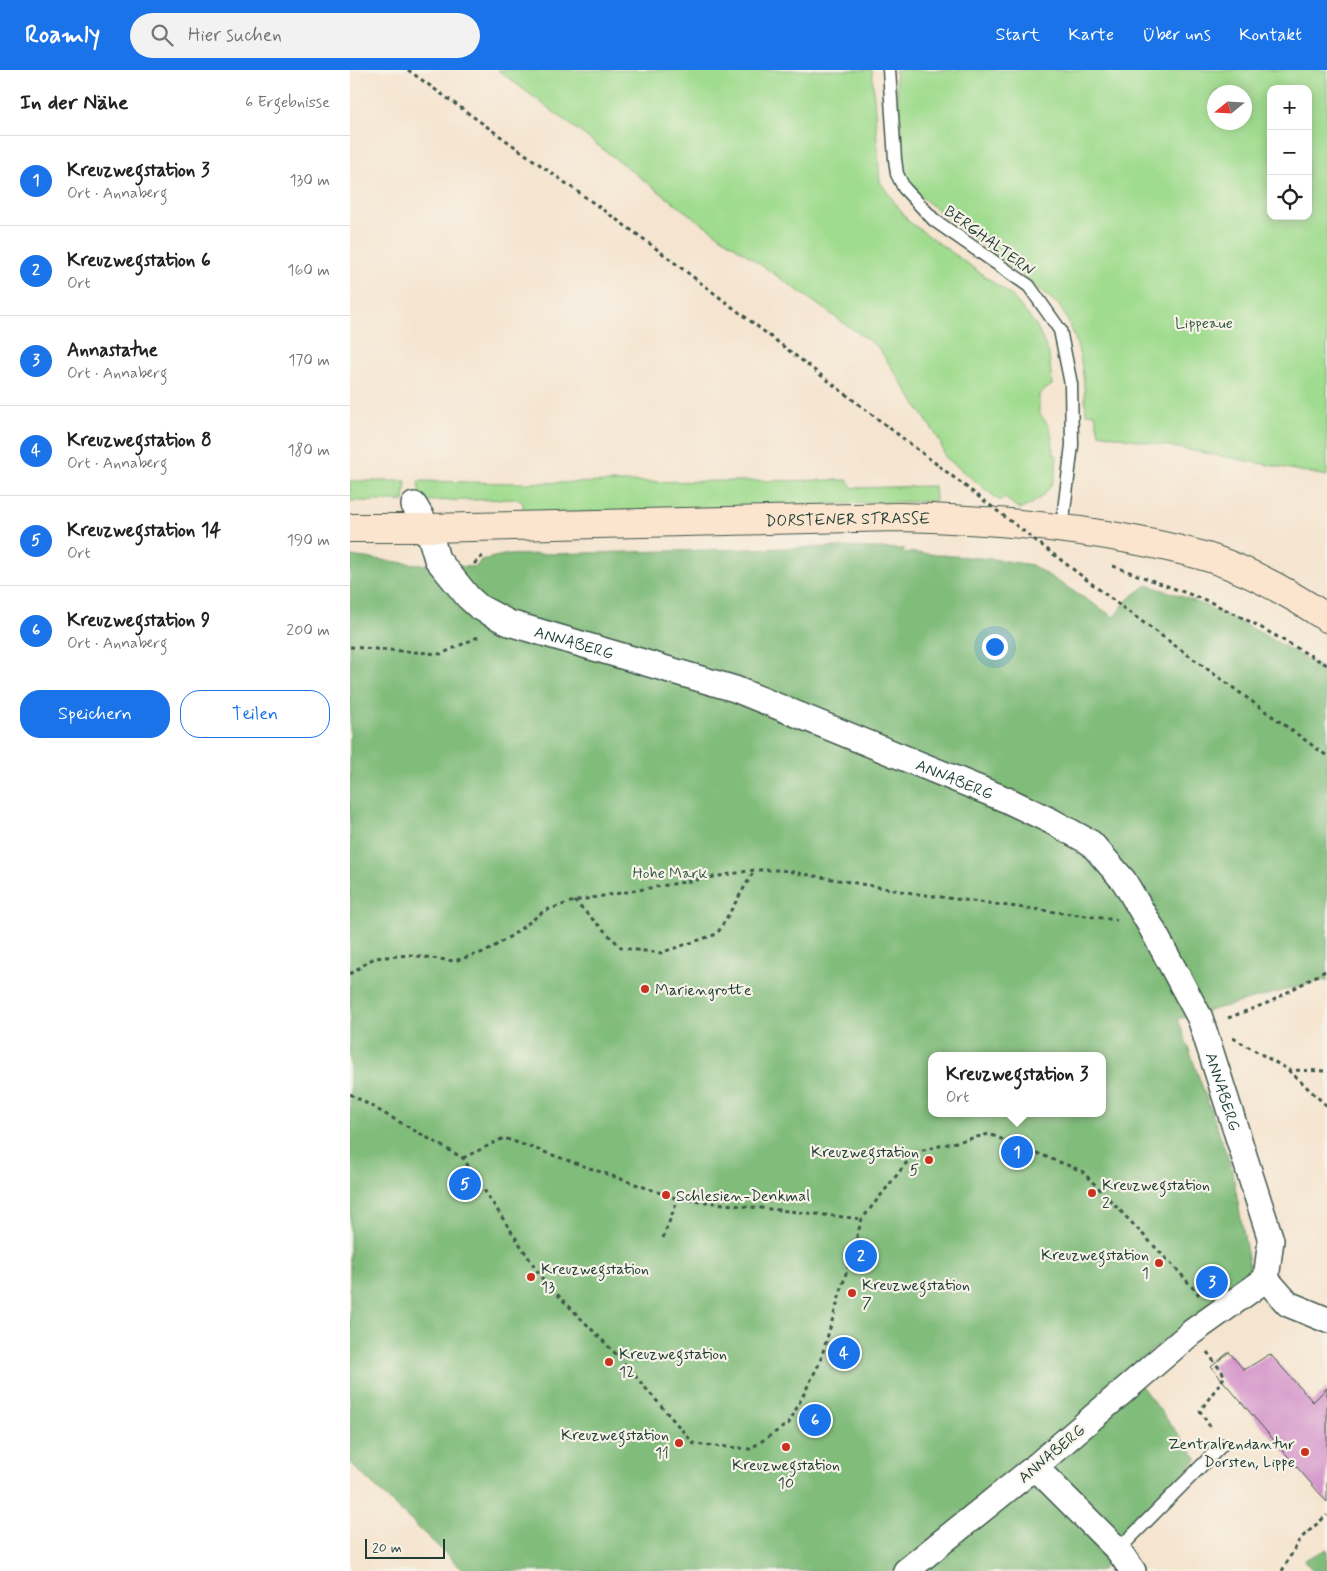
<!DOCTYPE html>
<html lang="de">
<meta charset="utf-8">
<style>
body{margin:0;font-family:Mynerve,sans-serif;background:#f2f2f2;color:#222}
.controls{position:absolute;right:15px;top:15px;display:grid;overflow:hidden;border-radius:10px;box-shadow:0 2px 12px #0003}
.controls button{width:45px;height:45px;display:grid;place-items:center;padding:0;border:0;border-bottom:1px solid #e0e0e0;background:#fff;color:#222;font:25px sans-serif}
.compass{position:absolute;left:857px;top:15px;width:45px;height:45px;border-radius:50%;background:#fff;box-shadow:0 2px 12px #0003;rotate:252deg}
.scale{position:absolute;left:15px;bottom:12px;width:80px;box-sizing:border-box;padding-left:5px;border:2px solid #1f3d34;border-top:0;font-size:14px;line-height:18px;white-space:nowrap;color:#1f3d34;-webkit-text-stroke:4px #f7f3e8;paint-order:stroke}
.you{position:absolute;left:644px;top:576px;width:18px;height:18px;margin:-12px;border:4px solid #fff;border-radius:50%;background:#1a73e8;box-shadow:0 0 0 8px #1a73e833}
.badge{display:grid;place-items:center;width:32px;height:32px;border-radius:50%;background:#1a73e8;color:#fff;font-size:16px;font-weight:700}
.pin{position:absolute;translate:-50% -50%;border:2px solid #fff;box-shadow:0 1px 5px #0006}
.popup{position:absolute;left:578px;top:982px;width:178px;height:65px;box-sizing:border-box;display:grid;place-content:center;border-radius:10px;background:#fff;filter:drop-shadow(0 1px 4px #0005);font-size:16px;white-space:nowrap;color:#767676}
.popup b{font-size:19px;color:#222}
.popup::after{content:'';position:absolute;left:50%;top:100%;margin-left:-10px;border:10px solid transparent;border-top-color:#fff}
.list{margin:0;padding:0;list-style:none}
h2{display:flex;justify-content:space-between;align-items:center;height:65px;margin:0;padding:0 20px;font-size:21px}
h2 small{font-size:16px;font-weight:400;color:#767676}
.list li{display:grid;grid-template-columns:32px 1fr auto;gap:15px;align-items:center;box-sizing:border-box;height:90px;padding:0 20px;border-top:1px solid #e0e0e0}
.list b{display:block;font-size:19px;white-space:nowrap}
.list p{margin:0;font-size:16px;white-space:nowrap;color:#767676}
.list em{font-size:16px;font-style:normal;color:#767676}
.actions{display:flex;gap:10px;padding:15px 20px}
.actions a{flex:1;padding:11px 0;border:1px solid #1a73e8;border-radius:20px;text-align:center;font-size:18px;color:#1a73e8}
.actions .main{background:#1a73e8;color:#fff}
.icon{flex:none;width:28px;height:28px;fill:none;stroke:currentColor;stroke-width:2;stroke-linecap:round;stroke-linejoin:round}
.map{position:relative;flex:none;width:977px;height:1501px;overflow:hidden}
header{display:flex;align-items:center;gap:30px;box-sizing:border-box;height:70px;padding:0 25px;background:#1a73e8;color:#fff}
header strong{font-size:24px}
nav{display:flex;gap:28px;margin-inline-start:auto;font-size:18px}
.search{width:350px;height:45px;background:#f2f2f2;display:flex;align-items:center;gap:12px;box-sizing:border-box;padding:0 18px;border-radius:28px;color:#767676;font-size:19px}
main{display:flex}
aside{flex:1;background:#fff}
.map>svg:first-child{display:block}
</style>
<header>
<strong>Roamly</strong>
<div class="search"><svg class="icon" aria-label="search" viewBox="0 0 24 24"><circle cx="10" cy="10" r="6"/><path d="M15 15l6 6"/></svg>Hier suchen</div>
<nav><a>Start</a><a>Karte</a><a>Über uns</a><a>Kontakt</a></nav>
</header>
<main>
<aside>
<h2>In der Nähe<small>6 Ergebnisse</small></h2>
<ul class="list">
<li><span class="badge">1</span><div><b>Kreuzwegstation 3</b><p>Ort · Annaberg</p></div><em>130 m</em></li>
<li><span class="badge">2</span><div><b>Kreuzwegstation 6</b><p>Ort</p></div><em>160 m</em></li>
<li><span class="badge">3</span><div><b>Annastatue</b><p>Ort · Annaberg</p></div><em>170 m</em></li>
<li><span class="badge">4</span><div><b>Kreuzwegstation 8</b><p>Ort · Annaberg</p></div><em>180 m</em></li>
<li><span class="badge">5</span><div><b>Kreuzwegstation 14</b><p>Ort</p></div><em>190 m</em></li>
<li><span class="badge">6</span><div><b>Kreuzwegstation 9</b><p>Ort · Annaberg</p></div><em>200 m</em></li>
</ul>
<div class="actions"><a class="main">Speichern</a><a>Teilen</a></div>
</aside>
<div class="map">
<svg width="977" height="1501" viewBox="0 0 977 1501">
<rect width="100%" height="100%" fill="#f7f3e8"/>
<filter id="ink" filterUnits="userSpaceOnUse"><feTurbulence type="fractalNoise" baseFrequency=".02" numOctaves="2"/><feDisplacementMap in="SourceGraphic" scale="10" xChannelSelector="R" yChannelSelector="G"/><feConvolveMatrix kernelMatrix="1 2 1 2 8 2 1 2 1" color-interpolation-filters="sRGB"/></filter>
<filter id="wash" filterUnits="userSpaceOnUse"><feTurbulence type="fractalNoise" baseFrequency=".0096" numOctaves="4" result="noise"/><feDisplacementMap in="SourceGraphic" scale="20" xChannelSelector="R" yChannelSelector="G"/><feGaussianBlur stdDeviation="1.12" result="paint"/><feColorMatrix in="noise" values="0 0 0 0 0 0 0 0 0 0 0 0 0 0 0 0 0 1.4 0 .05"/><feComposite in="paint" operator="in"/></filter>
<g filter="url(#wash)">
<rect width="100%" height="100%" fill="#f5e5d0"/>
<g fill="#a0dc8f" stroke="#608c62" fill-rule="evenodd">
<path d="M148 0H522L530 112 558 151 661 225 686 255 699 284 702 315 689 324V343C702 358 703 365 703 385H707C706 392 707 402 704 409 699 423 684 434 671 439L665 436 654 427 650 431 595 387 590 371 528 277 336 142Z"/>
<path d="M545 0H977V406L749 363 745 344 736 343C733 299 732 273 709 235L556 115ZM921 19H958V146H921ZM864 22H894V52H864Z"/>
<path d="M497 410 503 418 584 416 585 431 173 444V432L166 429 74 431 70 427 68 411 166 413Z"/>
<path d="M0 411H56L54 431H0Z"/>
</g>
<g fill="#80bc7a" stroke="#507c57" fill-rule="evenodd">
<path d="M484 477 555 479 552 482 643 489 682 495 764 547 778 529 797 515C809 519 822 522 834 527 884 546 931 574 977 601V912L973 910 828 949 882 1099 901 1205 778 1299 847 1388 750 1501H114L0 1393V486L64 494 126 497 131 490 153 485ZM582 986H752V1043H582Z"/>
<path d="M977 1479V1501H963L954 1490Z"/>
</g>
<g id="blocks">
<path fill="#d391c9" d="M879 1282 894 1300 920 1284 963 1332 977 1318V1432L861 1297Z"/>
</g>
</g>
<g filter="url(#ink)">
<use href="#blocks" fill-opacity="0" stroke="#3f564b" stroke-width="1"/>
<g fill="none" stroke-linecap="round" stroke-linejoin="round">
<g stroke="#3f564b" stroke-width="15">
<g id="lane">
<path d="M539 0 545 89 547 104 554 118 584 150 679 216 710 260 721 314 722 375 712 457"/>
<path d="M768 1480 872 1375"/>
</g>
</g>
<g stroke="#3f564b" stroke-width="28">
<g id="street">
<path id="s1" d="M64 435 78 458 87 489 118 527 129 537 159 553 385 619 657 730 701 751 741 773 774 811 800 855 850 948 921 1170 916 1209 842 1262 685 1397 556 1501"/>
<path d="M916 1209 938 1234 977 1250"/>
<path d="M685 1397 768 1480 783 1501"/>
</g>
</g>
<g stroke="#3f564b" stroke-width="30">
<g id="secondary">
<path id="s2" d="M0 458H78L549 447C630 449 710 455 789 471 814 476 839 481 863 489 904 503 941 524 977 548"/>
</g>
</g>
<g stroke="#3f564b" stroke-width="3" stroke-dasharray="4 4" stroke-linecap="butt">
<path d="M58 0 295 170 589 396"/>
<path d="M124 494 131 487 137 486"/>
<path d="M763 496 858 531 903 553 977 595"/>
<path d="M772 537 977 686"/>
<path d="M0 577 91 584 128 567"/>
<path d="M224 831 272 878 310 883 367 864 404 801"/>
<path d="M0 904 24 888 60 885 104 891 137 881 164 864 194 841 224 831 404 800H431L568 824 767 850"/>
<path d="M878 948 920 932 977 900"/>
<path d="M883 968 937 999 977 1036"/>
<path d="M938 1000 977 1001"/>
<path d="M0 1024 113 1088 194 1211 267 1285 344 1374 400 1379 439 1353 470 1292 512 1149 565 1082 639 1064 732 1101 830 1203 849 1225"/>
<path d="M113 1088 154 1068 328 1129 512 1149"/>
<path d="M313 1168 328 1129"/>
<path d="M857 1282 875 1306 850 1341 862 1360"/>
<path d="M932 1501 950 1469 977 1445"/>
</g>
<use href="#lane" stroke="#fff" stroke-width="12"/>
<use href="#street" stroke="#fff" stroke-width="25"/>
<use href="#secondary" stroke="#fbe5cf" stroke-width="28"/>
<path stroke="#3f564b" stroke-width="3" stroke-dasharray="4 4" stroke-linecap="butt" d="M589 396 772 537"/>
</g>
</g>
<g fill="#c8321e" stroke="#f7f3e8" stroke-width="2">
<circle cx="295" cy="919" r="5"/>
<circle cx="579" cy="1090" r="5"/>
<circle cx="742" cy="1123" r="5"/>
<circle cx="316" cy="1125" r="5"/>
<circle cx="809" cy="1193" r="5"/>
<circle cx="181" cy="1207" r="5"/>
<circle cx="502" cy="1223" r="5"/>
<circle cx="259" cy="1292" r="5"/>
<circle cx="329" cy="1373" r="5"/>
<circle cx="436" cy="1377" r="5"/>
<circle cx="955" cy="1382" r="5"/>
</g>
<g text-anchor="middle" stroke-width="4.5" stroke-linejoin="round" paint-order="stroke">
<g font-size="16" fill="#1f3d34" stroke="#f7f3e8">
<text transform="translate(640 170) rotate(36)" y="6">BERGHALTERN</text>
<text dy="6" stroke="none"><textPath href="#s2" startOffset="498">DORSTENER STRASSE</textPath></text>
<text dy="6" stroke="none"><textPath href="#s1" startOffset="225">ANNABERG</textPath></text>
<text dy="6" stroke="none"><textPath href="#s1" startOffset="630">ANNABERG</textPath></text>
<text dy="6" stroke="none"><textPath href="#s1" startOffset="1065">ANNABERG</textPath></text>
<text transform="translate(701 1383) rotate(-40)" y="6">ANNABERG</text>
</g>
<g font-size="16" fill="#395d46" stroke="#f7f3e8">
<text x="854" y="258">Lippeaue</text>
<text x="320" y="808">Hohe Mark</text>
</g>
<g font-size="16" fill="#1f3d34" stroke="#f7f3e8" text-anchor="start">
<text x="305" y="925">Mariengrotte</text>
<text x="569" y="1087" text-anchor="end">Kreuzwegstation<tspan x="569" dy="18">5</tspan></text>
<text x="752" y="1120">Kreuzwegstation<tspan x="752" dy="18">2</tspan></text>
<text x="326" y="1131">Schlesien-Denkmal</text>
<text x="799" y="1190" text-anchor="end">Kreuzwegstation<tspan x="799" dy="18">1</tspan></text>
<text x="191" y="1204">Kreuzwegstation<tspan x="191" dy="18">13</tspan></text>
<text x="512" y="1220">Kreuzwegstation<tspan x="512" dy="18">7</tspan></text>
<text x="269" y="1289">Kreuzwegstation<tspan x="269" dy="18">12</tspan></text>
<text x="319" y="1370" text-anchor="end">Kreuzwegstation<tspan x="319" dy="18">11</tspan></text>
<text x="945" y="1379" text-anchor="end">Zentralrendantur<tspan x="945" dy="18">Dorsten, Lippe</tspan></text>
<text x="436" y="1400" text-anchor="middle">Kreuzwegstation<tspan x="436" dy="18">10</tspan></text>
</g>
</g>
</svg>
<div class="controls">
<button>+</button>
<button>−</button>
<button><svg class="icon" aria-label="locate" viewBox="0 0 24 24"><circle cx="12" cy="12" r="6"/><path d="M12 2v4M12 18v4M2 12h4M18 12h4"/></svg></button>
</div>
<svg class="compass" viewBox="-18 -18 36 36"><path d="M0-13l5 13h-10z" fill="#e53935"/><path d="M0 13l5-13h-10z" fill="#767676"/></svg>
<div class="scale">20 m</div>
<div class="you"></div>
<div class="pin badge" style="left:667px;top:1082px">1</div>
<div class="popup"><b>Kreuzwegstation 3</b>Ort</div>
<div class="pin badge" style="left:511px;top:1186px">2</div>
<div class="pin badge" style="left:862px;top:1212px">3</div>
<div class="pin badge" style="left:494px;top:1283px">4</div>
<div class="pin badge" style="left:115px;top:1114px">5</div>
<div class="pin badge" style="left:465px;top:1350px">6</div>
</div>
</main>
